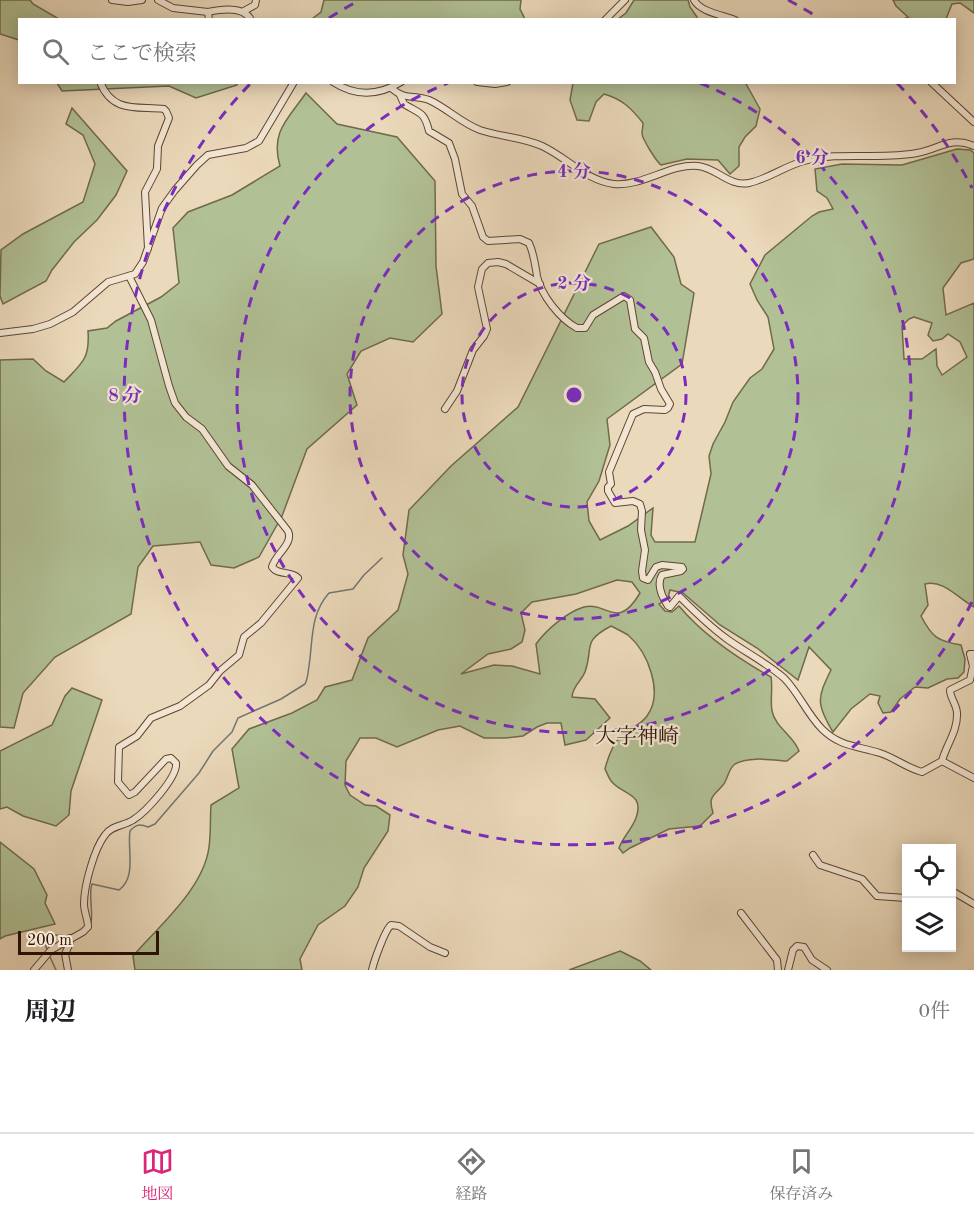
<!DOCTYPE html>
<html lang="ja">
<meta charset="utf-8">
<style>
body{margin:0;font-family:"Old Standard TT","Noto Serif JP",serif;background:#f2f2f2;color:#202124}
.controls{position:absolute;right:18px;bottom:18px;display:grid;overflow:hidden;border-radius:0px;box-shadow:0 3px 15px #0003}
.controls button{width:54px;height:54px;display:grid;place-items:center;padding:0;border:0;border-bottom:2px solid #e0e0e0;background:#fff;color:#202124;font:30px sans-serif}
.scale{position:absolute;left:18px;bottom:15px;width:141px;box-sizing:border-box;padding-left:6px;border:3px solid #301404;border-top:0;font-size:16px;line-height:21px;white-space:nowrap;color:#301404;-webkit-text-stroke:4px #f2e6d3;paint-order:stroke}
.list{margin:0;padding:0;list-style:none}
h2{display:flex;justify-content:space-between;align-items:center;height:78px;margin:0;padding:0 24px;font-size:26px}
h2 small{font-size:20px;font-weight:400;color:#757577}
.icon{flex:none;width:33px;height:33px;fill:none;stroke:currentColor;stroke-width:2;stroke-linecap:round;stroke-linejoin:round}
.map{position:relative;flex:none;width:974px;height:970px;overflow:hidden}
.search{position:absolute;background:#fff;box-shadow:0 3px 15px #0003;left:18px;right:18px;top:18px;height:66px;display:flex;align-items:center;gap:15px;box-sizing:border-box;padding:0 21px;border-radius:0px;color:#757577;font-size:22px}
.sheet{height:162px;background:#fff}
nav{display:flex;justify-content:space-around;align-items:center;box-sizing:border-box;height:84px;border-top:2px solid #e0e0e0;background:#fff;font-size:16px;color:#757577}
nav a{display:grid;justify-items:center;gap:3px}
nav .on{color:#db2777}
.map>svg:first-child{display:block}
</style>
<div class="map">
<svg width="974" height="970" viewBox="0 0 974 970">
<rect width="100%" height="100%" fill="#ebd9bb"/>
<filter id="stains"><feTurbulence type="fractalNoise" baseFrequency=".00333" numOctaves="4"/><feColorMatrix values="0 0 0 0 .2 0 0 0 0 .09 0 0 0 0 .02 0 0 0 .5 -.17"/></filter>
<radialGradient id="worn" r=".72"><stop offset=".6" stop-color="#630" stop-opacity="0"/><stop offset="1" stop-color="#630" stop-opacity=".3"/></radialGradient>
<g fill="#b1c095" stroke="#706a4c" stroke-width="1.5" fill-rule="evenodd">
<path d="M0 0H30L33 4 59 19 20 20 19 40 0 34Z"/>
<path d="M324 0H521L520 9 525 19H312L321 12Z"/>
<path d="M634 0H688L690 7 697 17V19H618L626 13Z"/>
<path d="M893 0H974V13L960 3 952 4 946 19H904L908 17 896 6Z"/>
<path d="M745 82 760 109 756 126 745 137 739 147V166L730 174 718 160 687 159 661 165C656 161 643 140 642 134 642 130 643 127 643 123 631 108 622 99 604 94L596 102 589 121 577 120 570 100 573 83Z"/>
<path d="M57 83H237V85L196 98 169 86 62 91Z"/>
<path d="M306 93 337 124 397 137 435 181 436 266 442 314 413 342 390 338 361 351 347 374 357 405 307 449 282 516 259 557 234 568 211 565 200 542 153 546 138 567 131 614 55 657 23 693 14 728 0 727V360L33 359 46 371 64 382C82 363 90 359 88 331L107 328 116 321 161 297 179 283 173 228 188 212 232 195 280 166C270 132 288 119 306 93Z"/>
<path d="M72 108 127 171 116 195 97 220 74 242 52 270 46 281 3 304 0 296 1 250 23 234 83 202 95 164 83 135 66 124Z"/>
<path d="M957 149 970 150 974 153V259L961 263 943 288 946 315 974 303V607C959 599 943 579 925 584L928 605 921 616C932 637 937 641 961 645L965 659 964 672 958 678 947 679 928 688 915 687 900 699 891 712 883 713 878 703 880 696 870 694 851 709 833 732C816 704 817 698 831 670L809 647 798 680 757 648 720 625 683 593 670 590 668 598 659 604 665 611 672 612 679 606C704 636 737 658 771 677 773 688 770 700 772 711 775 727 794 736 799 751L787 761C773 760 748 756 735 764 728 769 728 779 723 785 713 797 708 796 713 813L700 826 669 829 630 848 623 853 619 848C623 837 632 829 636 818 645 793 623 795 612 782 609 779 607 773 605 769 608 757 612 745 621 736 629 729 641 725 647 716 664 693 648 652 628 635 623 632 617 629 611 626 581 642 594 647 585 672 581 682 573 685 572 697L595 699 610 718 586 740 565 745 561 723H547L537 727 523 736 505 738H484L460 726 438 730 397 747 376 738H360L346 761 345 785 350 795 365 805 376 806 390 815 388 831 364 868 358 887 345 906 318 925 300 959 302 970H135L133 956C159 926 204 888 209 847 211 833 210 818 211 805L239 788 232 749 249 729 292 713 317 700 325 687 352 680 368 638 398 610 408 574 403 555 409 510 451 466 518 407 599 244 651 227 674 257 681 284 694 293 682 364 607 419 610 445 599 481 587 502 589 521 600 540 628 526 653 508 651 535 655 542H695L711 474 709 456 713 444 725 422 733 402 750 378 762 369 774 349 768 317 757 300 750 284 765 255 812 216 819 212 833 209 827 198 817 191 815 169 842 164 902 165ZM914 317 932 323 928 335 933 341 942 339 948 334 960 342 967 357 942 375 937 366 936 349 922 359H904L902 326 909 319ZM617 580 632 582 640 593C617 632 607 601 584 607 567 612 546 630 536 644L540 674 512 666 494 665 461 674 488 654 511 649 522 642 525 630 521 613 532 602 576 594Z"/>
<path d="M72 688 102 700 71 791 69 815 56 826 23 816 7 807 0 809V751L52 725 65 696Z"/>
<path d="M0 842 34 869 47 895 45 903 55 924 5 936 0 939Z"/>
<path d="M620 951 640 961 651 970H569Z"/>
</g>
<g fill="none" stroke-linecap="round" stroke-linejoin="round">
<g stroke="#717672" stroke-width="1.5">
<path d="M85 934C98 923 87 899 92 884L119 890C137 877 127 849 130 831 136 824 140 824 148 827L155 824 199 773 213 751 232 732 238 718 281 699 305 684C308 678 308 672 309 666 313 640 310 614 329 593L353 589 364 575 382 558"/>
<path d="M47 950 44 939 54 935 68 936"/>
<path d="M50 957 56 970"/>
</g>
<g stroke="#5f4532" stroke-width="8">
<g id="minor">
<path d="M112 0 128 2 142 0"/>
<path d="M158 0 173 8 208 12 209 20"/>
<path d="M694 0C700 12 723 15 735 20"/>
<path d="M244 11 255 5 256 0"/>
<path d="M208 12C222 9 244 6 251 20"/>
<path d="M605 20 625 0"/>
<path d="M100 82C113 114 137 106 164 109L166 111 169 118 158 146 157 169 145 192 148 248"/>
<path d="M333 82C356 97 378 96 401 82"/>
<path d="M477 82 495 84 507 82"/>
<path d="M931 82 974 122"/>
<path d="M391 88C406 101 413 94 429 100 447 108 461 123 480 130 501 137 522 137 542 146 566 157 587 181 614 184 642 187 671 163 698 166 717 168 729 187 749 183 768 179 785 166 804 161 840 151 880 160 917 153 940 149 949 136 974 146"/>
<path d="M400 95 404 104C420 114 424 111 429 131L449 143 455 159 462 194 472 206 483 237 488 241 520 239 529 243C534 254 535 264 537 276 541 295 560 319 577 328H585L593 315 624 296 630 300 635 329 644 338 649 362 655 372 661 389 670 404 668 408 665 410 644 409 633 414 609 472 611 484 608 487V491L615 503 633 501 640 504 642 511 641 530 645 550 642 571 643 578 648 580 656 567 662 565 682 567 683 569 681 571 662 575C656 585 662 597 668 606L670 607 679 596C694 611 709 626 727 639 745 652 767 663 784 678 799 693 807 714 822 729 840 747 858 746 880 753 895 758 907 768 922 772L942 761C946 745 958 731 957 713 957 705 950 698 950 690L970 680 973 666 970 654H974"/>
<path d="M0 333 33 329 50 324 73 312 108 282 135 274 143 262 162 208 175 190 197 165 208 155 246 148 259 141 294 82"/>
<path d="M445 409 457 391 473 350 484 336 487 329 478 287 482 269 488 263 498 262 506 264 540 284"/>
<path d="M942 761 974 778"/>
<path d="M813 855 820 865 862 879 877 896 906 898"/>
<path d="M952 891 974 904"/>
<path d="M741 913 777 960 778 970"/>
<path d="M34 970 51 950 83 932 88 927C88 919 84 912 84 904 84 886 94 849 105 835 112 825 124 826 133 820 146 812 178 777 176 763L171 758 166 759 135 792 129 795 118 782 119 747 137 736 151 718 180 706 209 685 220 671 239 655 244 637 261 623 298 578C291 570 278 576 272 567 275 554 294 544 288 531L252 485 228 466 202 429 186 417 175 403 169 386 151 320 129 276"/>
<path d="M68 970 65 954 70 943V938"/>
<path d="M372 970C374 961 385 930 391 925L399 926 430 947 445 953"/>
<path d="M788 970 793 950 797 946 804 947 812 960 827 970"/>
</g>
</g>
<use href="#minor" stroke="#f2e6d3" stroke-width="6"/>
</g>
<g fill="none" stroke="#7b2cbf" stroke-width="3" stroke-dasharray="10 8">
<circle cx="574" cy="395" r="112"/>
<circle cx="574" cy="395" r="224"/>
<path d="M700 83A337 337 0 1 1 448 83"/>
<path d="M972 602A449 449 0 1 1 251 83M329 18A449 449 0 0 1 360 0M788 0A449 449 0 0 1 819 18M897 83A449 449 0 0 1 972 188"/>
</g>
<g text-anchor="middle" stroke-width="4.5" stroke-linejoin="round" paint-order="stroke">
<g font-size="21" fill="#301404" stroke="#f2e6d3">
<text x="637" y="743">大字神崎</text>
</g>
</g>
<circle cx="574" cy="395" r="9" fill="#7b2cbf" stroke="#f2e6d3" stroke-width="3"/>
<g font-size="18" text-anchor="middle" font-weight="bold" fill="#7b2cbf" stroke="#f2e6d3" stroke-width="4.5" stroke-linejoin="round" paint-order="stroke">
<text x="812" y="163">6 分</text>
<text x="574" y="177">4 分</text>
<text x="574" y="289">2 分</text>
<text x="125" y="401">8 分</text>
</g>
<rect width="100%" height="100%" filter="url(#stains)"/>
<rect width="100%" height="100%" fill="url(#worn)"/>
</svg>
<div class="controls">
<button><svg class="icon" aria-label="locate" viewBox="0 0 24 24"><circle cx="12" cy="12" r="6"/><path d="M12 2v4M12 18v4M2 12h4M18 12h4"/></svg></button>
<button><svg class="icon" aria-label="layers" viewBox="0 0 24 24"><path d="M12 4l9 5-9 5-9-5zM3 14l9 5 9-5"/></svg></button>
</div>
<div class="scale">200 m</div>
<div class="search"><svg class="icon" aria-label="search" viewBox="0 0 24 24"><circle cx="10" cy="10" r="6"/><path d="M15 15l6 6"/></svg>ここで検索</div>
</div>
<section class="sheet">
<h2>周辺<small>0件</small></h2>
<ul class="list">
</ul>
</section>
<nav>
<a class="on"><svg class="icon" aria-label="map" viewBox="0 0 24 24"><path d="M3 6l6-2 6 2 6-2v14l-6 2-6-2-6 2zM9 4v14M15 6v14"/></svg>地図</a>
<a><svg class="icon" aria-label="directions" viewBox="0 0 24 24"><path d="M12 3l9 9-9 9-9-9zM9 14v-3h6M13 9l2 2-2 2"/></svg>経路</a>
<a><svg class="icon" aria-label="saved" viewBox="0 0 24 24"><path d="M7 4h10v16l-5-4-5 4z"/></svg>保存済み</a>
</nav>
